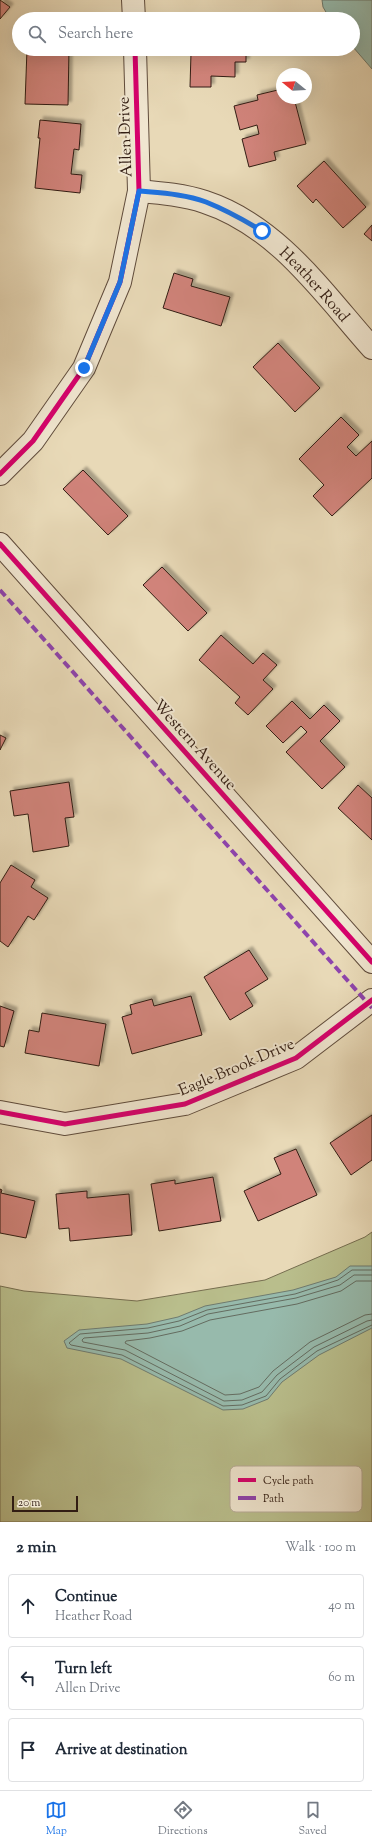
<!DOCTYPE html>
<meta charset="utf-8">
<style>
body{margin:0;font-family:"Sorts Mill Goudy",serif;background:#f2f2f3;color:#1f2937}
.compass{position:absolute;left:276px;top:68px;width:36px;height:36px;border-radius:50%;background:#fff;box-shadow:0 4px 16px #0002;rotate:288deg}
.scale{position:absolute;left:12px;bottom:10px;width:66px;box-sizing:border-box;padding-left:4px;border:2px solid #321d13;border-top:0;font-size:11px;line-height:14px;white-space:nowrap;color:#321d13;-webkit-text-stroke:3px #f0e6d0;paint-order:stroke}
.stop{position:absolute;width:12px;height:12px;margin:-9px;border:3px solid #1a73e8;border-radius:50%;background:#fff}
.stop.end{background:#1a73e8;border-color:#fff;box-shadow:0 1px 4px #0008}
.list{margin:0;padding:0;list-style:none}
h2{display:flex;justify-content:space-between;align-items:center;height:52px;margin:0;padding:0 16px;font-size:17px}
h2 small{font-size:13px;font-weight:400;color:#747a83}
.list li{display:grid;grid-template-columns:26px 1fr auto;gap:12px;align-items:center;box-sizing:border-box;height:64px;margin:0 8px 8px;padding:0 8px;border:1px solid #e0e1e3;border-radius:4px}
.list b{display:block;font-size:15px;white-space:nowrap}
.list p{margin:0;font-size:13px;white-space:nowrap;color:#747a83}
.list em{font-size:13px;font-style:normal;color:#747a83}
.icon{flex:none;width:22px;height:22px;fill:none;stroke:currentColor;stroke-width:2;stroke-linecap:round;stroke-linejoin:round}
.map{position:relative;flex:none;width:372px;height:1522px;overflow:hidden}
.search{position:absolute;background:#fff;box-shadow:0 4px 16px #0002;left:12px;right:12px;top:12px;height:44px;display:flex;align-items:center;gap:10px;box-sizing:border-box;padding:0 14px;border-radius:22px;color:#747a83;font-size:15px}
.sheet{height:268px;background:#fff}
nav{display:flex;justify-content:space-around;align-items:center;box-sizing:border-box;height:56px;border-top:1px solid #e0e1e3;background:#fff;font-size:11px;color:#747a83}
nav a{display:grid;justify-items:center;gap:2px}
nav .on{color:#1a73e8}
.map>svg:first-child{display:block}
</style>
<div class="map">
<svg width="372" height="1522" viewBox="0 0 372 1522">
<defs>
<filter id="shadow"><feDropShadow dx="3.5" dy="-3.5" stdDeviation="1" flood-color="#0004"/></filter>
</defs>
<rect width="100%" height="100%" fill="#e8d9b7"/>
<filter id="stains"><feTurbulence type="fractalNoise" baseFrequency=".005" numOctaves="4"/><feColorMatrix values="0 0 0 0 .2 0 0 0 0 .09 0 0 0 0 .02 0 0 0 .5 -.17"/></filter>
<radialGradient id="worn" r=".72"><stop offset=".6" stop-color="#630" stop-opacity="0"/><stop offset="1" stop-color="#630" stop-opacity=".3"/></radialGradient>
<path fill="#b9be8c" stroke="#766e50" d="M372 1232V1522H0V1286L24 1291 137 1301 265 1280 365 1237Z"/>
<g fill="#97baac" stroke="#6f7b6f">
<path d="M322 0H372V69L353 47V19H330L323 7Z"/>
<path d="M350 1266H372V1328L319 1355 282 1382 268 1399 243 1409 223 1410 121 1359 67 1348 64 1341 79 1330 147 1324 178 1317 205 1306 293 1290 336 1277Z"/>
</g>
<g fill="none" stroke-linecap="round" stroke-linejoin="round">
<g stroke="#646c60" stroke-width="1">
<path d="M372 1270H352L338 1280 295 1294 207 1310 179 1321 148 1328 80 1334 69 1343 71 1345 122 1355 223 1406 242 1405 266 1396 280 1379 317 1351 372 1325"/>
<path d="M372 1275H354L340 1285 296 1298 208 1314 180 1326 148 1333 84 1338 82 1340 83 1342 125 1350 224 1401 242 1400 262 1392 277 1375 314 1347 367 1321 372 1320"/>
<path d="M372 1281H356L341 1291 297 1304 210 1320 182 1331 150 1338 126 1341 125 1343 225 1395 240 1394 259 1387 273 1371 310 1342 365 1315 372 1314"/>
</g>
</g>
<g fill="#d0837a" stroke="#321d13" filter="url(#shadow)">
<path d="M0 0 10 7 0 19Z"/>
<path d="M27 49H69L68 105 25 104Z"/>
<path d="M201 49H246V62H235V77L211 76V87H190L191 53H201Z"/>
<path d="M282 89V98H294L306 144 274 152 276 160 249 167 242 139 259 134 257 125 240 130 234 106 258 100 257 95Z"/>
<path d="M40 120 81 124 79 150 74 149 71 174 82 175 80 193 35 188 40 138H38Z"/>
<path d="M324 161 366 207 343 228 316 199 313 203 297 186Z"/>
<path d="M372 225V241L364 234Z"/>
<path d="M174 273 193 279 191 286 230 297 221 326 163 308Z"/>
<path d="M278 343 320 388 295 412 253 367Z"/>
<path d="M341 417 359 435 347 447 356 456 372 441V478L332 516 313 496 324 485 299 459Z"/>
<path d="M83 470 128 516 108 535 63 489Z"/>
<path d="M162 567 207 613 188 631 143 585Z"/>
<path d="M221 635 253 664 263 653 277 665 263 680 273 689 248 715 235 703 240 697 199 660Z"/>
<path d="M292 701 310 719 324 705 340 721 320 741 345 767 322 789 286 752 307 732 301 726 283 743 266 726Z"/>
<path d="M0 735 6 738 0 750Z"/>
<path d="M69 782 74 817 65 818 69 846 33 852 28 814 14 816 10 791Z"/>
<path d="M358 785 372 798V840L338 808Z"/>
<path d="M11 865 35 880 31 887 48 898 34 920 28 916 8 947 0 941V883Z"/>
<path d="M249 950 268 979 245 993 253 1006 230 1020 204 977Z"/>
<path d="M191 996 202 1035 132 1054 122 1017 132 1014 130 1005 152 999 154 1006Z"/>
<path d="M0 1006 14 1011 4 1047 0 1046Z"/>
<path d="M42 1013 106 1024 99 1066 25 1053 29 1030 39 1032Z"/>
<path d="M372 1115V1160L351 1175 330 1143Z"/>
<path d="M296 1149 317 1195 258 1221 244 1191 281 1174 274 1158Z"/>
<path d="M213 1177 221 1221 159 1231 151 1184 175 1180V1184Z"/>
<path d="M0 1189 2 1190 1 1193 35 1201 26 1238 0 1233Z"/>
<path d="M87 1191V1198L129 1194 132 1235 70 1241 69 1228 59 1229 56 1194Z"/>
</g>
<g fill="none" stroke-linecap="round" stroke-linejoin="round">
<g stroke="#604c3c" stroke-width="24">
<g id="minor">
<path d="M133 0 134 19"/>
<path id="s1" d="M139 191C161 193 184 195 205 202 278 226 323 293 372 348"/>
<path d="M0 474 33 441 84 368 120 282 139 191 135 49"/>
<path d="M0 544 372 962"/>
<path d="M0 1112 65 1124 185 1104 296 1058 372 1000"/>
</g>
</g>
<use href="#minor" stroke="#f0e6d0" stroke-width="22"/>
<path stroke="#8e44ad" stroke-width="4" stroke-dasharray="8 4" stroke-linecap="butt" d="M0 590 372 1008"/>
<g stroke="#f0e6d0" stroke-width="8">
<g id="cycleway">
<path d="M0 474 33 441 84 368 120 282 139 191 135 49"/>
<path d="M0 544 372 962"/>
<path d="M0 1112 65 1124 185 1104 296 1058 372 1000"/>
</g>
</g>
<use href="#cycleway" stroke="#d6006c" stroke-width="5"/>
</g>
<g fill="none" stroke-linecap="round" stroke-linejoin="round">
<path stroke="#1a73e8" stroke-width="5" d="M84 368 120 282 139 191C161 193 185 194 206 202 226 210 244 220 262 231"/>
</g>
<g text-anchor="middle" stroke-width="4" stroke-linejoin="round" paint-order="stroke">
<g font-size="16" fill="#321d13" stroke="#f0e6d0">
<text transform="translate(124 137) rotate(-92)" y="6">Allen Drive</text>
<text dy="6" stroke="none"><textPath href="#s1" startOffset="206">Heather Road</textPath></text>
<text transform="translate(196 744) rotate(48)" y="6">Western Avenue</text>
<text transform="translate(236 1066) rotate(-23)" y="6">Eagle Brook Drive</text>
</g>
</g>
<rect x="230" y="1466" width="132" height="46" rx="6" fill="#f0e6d0" stroke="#b7aa97" stroke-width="1"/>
<rect x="238" y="1478" width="18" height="4" fill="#d6006c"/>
<rect x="238" y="1496" width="18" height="4" fill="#8e44ad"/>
<g font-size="11" fill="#321d13">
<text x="263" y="1484">Cycle path</text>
<text x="263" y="1502">Path</text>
</g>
<rect width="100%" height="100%" filter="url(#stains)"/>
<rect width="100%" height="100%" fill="url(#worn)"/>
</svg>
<svg class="compass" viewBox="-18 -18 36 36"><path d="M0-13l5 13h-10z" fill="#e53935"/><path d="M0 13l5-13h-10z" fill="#747a83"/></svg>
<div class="scale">20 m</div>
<div class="stop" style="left:262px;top:231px"></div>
<div class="stop end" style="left:84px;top:368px"></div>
<div class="search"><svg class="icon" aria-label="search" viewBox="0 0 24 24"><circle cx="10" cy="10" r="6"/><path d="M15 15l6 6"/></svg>Search here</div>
</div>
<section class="sheet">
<h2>2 min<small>Walk · 100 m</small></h2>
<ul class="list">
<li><svg class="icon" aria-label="ahead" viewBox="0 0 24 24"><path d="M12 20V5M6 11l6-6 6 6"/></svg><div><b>Continue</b><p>Heather Road</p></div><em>40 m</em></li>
<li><svg class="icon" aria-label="left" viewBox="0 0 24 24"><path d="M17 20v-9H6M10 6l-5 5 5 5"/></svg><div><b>Turn left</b><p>Allen Drive</p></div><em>60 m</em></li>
<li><svg class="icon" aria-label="arrive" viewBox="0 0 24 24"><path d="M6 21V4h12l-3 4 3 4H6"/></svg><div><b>Arrive at destination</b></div></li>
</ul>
</section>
<nav>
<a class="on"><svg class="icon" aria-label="map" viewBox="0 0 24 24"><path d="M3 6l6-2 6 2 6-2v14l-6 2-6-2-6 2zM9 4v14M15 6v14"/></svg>Map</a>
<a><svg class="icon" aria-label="directions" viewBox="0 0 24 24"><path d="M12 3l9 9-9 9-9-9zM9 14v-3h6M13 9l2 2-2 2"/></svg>Directions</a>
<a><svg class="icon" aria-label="saved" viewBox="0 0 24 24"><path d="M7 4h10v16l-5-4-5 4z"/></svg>Saved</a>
</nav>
